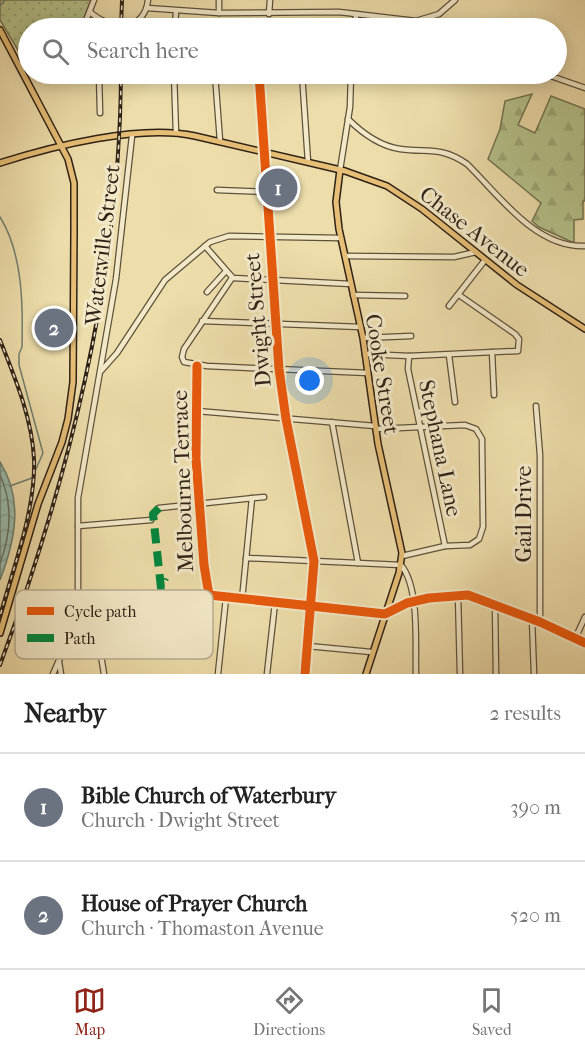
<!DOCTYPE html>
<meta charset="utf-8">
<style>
body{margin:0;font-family:"IM FELL French Canon",serif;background:#f2f2f2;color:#222}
.you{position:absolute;left:310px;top:381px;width:21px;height:21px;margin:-15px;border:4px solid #fff;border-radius:50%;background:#1a73e8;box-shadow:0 0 0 9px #1a73e833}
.badge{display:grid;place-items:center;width:39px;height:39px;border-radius:50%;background:#8f2418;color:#fff;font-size:20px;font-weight:700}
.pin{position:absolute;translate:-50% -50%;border:3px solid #fff;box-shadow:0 2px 6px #0006}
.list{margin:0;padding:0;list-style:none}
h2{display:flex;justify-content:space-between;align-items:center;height:78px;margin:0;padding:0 24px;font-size:26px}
h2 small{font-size:20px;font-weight:400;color:#767676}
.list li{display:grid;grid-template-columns:39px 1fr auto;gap:18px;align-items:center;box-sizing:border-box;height:108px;padding:0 24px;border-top:2px solid #e0e0e0}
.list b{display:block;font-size:22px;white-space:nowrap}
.list p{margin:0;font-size:20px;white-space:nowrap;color:#767676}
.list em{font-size:20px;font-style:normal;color:#767676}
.icon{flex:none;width:33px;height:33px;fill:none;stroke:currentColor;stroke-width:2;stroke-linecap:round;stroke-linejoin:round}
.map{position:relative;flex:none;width:585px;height:674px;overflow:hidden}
.search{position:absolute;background:#fff;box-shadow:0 3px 15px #0003;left:18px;right:18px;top:18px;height:66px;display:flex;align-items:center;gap:15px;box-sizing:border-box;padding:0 21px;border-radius:33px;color:#767676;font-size:22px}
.sheet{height:294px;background:#fff}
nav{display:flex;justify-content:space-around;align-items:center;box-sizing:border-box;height:84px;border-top:2px solid #e0e0e0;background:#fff;font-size:16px;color:#767676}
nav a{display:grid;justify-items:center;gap:3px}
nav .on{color:#8f2418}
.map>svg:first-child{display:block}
</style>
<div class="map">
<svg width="585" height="674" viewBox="0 0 585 674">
<defs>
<pattern id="grass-dots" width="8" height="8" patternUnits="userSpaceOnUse" patternTransform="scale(1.5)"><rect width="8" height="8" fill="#b5c28b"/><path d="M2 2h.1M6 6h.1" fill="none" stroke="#9ca677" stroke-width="1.8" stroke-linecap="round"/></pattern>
<pattern id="forest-firs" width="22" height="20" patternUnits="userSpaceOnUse" patternTransform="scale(1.5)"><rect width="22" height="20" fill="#b5c28b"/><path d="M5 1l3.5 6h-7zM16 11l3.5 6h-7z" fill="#9ca677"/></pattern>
<pattern id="water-waves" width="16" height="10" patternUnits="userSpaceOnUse" patternTransform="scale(1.5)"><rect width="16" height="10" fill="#99bbac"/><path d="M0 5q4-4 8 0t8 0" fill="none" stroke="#84a093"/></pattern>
</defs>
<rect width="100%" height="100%" fill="#edddaa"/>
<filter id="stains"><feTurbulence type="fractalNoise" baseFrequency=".00333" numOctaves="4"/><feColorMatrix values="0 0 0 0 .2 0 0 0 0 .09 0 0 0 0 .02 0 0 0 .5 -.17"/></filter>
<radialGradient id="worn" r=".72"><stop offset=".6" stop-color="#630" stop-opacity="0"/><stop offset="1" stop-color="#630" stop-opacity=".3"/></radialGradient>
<path fill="url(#grass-dots)" stroke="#727252" stroke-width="1.5" d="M0 0H91L80 28H28V67L0 20Z"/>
<path fill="url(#forest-firs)" stroke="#727252" stroke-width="1.5" d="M532 94 518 125 535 133 551 96 585 109V201H583V219L574 220V243L539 227 532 221 541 203 488 159 500 129 505 101Z"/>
<path fill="url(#water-waves)" stroke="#6e7e71" stroke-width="1.5" d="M0 462C24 500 15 541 0 580Z"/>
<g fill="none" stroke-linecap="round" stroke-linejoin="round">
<path stroke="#646e62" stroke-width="1.5" d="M0 475C13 504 11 534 0 563"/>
<g stroke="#6e7e71" stroke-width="1.5">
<path d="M0 6 5 0"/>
<path d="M0 217C23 254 23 306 22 347L19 354V365L43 453 32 478 10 486"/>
</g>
<g stroke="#5e513c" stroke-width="7">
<g id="minor">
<path d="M219 0V13"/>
<path d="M147 8 219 13 339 12 416 21 439 14 455 0"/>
<path d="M90 12C110 30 144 33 148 0"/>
<path d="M269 14 270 0"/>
<path d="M83 28 94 0"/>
<path d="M175 28 176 11"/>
<path d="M355 28 356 14"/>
<path d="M99 74 100 113"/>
<path d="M174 74 176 133"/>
<path d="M215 74 220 141"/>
<path d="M259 74 279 369 286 419 314 561 305 674"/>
<path d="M302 74 308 162"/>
<path d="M545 74 585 88"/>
<path d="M348 119C361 132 380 146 400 149 428 153 441 146 467 164 499 195 535 248 585 246"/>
<path d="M340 170 350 107 351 74"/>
<path d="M217 190 267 192"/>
<path d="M205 246 233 278 351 284"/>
<path d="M345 256 454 257 476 252"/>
<path d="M232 278 184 349 182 357 184 362 207 366 368 373"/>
<path d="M207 292 226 271"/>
<path d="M353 295 405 296"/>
<path d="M449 306 485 260"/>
<path d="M202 321 361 327"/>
<path d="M363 338 411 336"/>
<path d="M492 352 494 395"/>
<path d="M365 354 409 356 518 351 519 339 515 334 459 295"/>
<path d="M449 355 455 402"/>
<path d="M409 356 408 369 445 546"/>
<path d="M197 366 196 459 204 565 209 595 385 614 407 603 429 598 468 595 540 622 585 643"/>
<path d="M101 371 117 353 165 280 210 242 229 236 341 238"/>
<path d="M536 406 540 455V622"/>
<path d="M197 411 375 426"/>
<path d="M332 422 358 563"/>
<path d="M376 429 465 425 476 429 482 439 483 527 479 539 470 545 445 546 402 556"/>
<path d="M159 508 264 497"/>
<path d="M78 526 151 520"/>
<path d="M246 558 401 565C420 588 415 645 416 674"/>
<path d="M458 594 460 674"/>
<path d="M242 600 252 498"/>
<path d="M495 604 496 674"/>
<path d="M80 608 99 643 104 674"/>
<path d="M532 619 534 674"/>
<path d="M575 639 585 617"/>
<path d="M308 646 371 652"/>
<path d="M59 662 61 674"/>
<path d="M53 674 78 617V498L116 279 132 136"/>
<path d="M218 674 226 598"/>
<path d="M267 674 275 603"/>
</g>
</g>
<g stroke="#2e2218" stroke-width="8">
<g id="major">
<path d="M0 30 68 159 74 183V231L73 382 68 419 62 442 38 504 0 633"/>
<path d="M0 163C53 146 140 124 195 136L345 171 387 186 422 209 517 285 585 329"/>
<path d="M340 170 336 202 339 229 363 338 378 444 402 553 399 573 366 674"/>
</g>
</g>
<use href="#minor" stroke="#f3e9c8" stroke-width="4.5"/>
<use href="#major" stroke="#e6be75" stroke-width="5"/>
<g stroke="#2e2218" stroke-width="4">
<g id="rail">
<path d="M121 28 122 0"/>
<path d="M0 340C15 378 32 418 34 459 36 509 13 568 0 616"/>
<path d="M0 665C70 476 120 276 121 74"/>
</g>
</g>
<use href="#rail" stroke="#f3e9c8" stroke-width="1.5" stroke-dasharray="4.5" stroke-linecap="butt"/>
<path stroke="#00873e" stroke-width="8" stroke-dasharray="15 8" stroke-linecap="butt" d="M159 508 153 514 161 588 165 578"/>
<g stroke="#f3e9c8" stroke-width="13">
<g id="cycleway">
<path d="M259 74 279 369 286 419 314 561 305 674"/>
<path d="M197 366 196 459 204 565 209 595 385 614 407 603 429 598 468 595 540 622 585 643"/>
</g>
</g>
<use href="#cycleway" stroke="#e8590c" stroke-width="9"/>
</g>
<g text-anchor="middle" stroke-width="6" stroke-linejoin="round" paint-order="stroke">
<g font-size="22" fill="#2e2218" stroke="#f3e9c8">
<text transform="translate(475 231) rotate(38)" y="8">Chase Avenue</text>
<text transform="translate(102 245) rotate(-83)" y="8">Waterville Street</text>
<text transform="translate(257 320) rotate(-95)" y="8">Dwight Street</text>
<text transform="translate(383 374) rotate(81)" y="8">Cooke Street</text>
<text transform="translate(441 448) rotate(78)" y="8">Stephana Lane</text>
<text transform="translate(182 481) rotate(-92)" y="8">Melbourne Terrace</text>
<text transform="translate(523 514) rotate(-90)" y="8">Gail Drive</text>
</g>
</g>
<rect x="15" y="590" width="198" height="69" rx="9" fill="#f3e9c8" stroke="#b8ad93" stroke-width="1.5"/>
<rect x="27" y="607" width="27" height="8" fill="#e8590c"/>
<rect x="27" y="634" width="27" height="8" fill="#00873e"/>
<g font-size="16" fill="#2e2218">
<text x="64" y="617">Cycle path</text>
<text x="64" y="644">Path</text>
</g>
<rect width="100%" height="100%" filter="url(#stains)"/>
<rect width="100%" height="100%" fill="url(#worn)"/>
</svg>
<div class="you"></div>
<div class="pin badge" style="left:278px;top:188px;background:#6b7280">1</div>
<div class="pin badge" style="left:54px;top:328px;background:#6b7280">2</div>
<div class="search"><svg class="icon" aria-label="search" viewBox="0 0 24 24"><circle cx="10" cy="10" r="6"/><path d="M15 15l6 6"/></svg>Search here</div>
</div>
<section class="sheet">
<h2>Nearby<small>2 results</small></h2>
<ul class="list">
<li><span class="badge" style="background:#6b7280">1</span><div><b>Bible Church of Waterbury</b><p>Church · Dwight Street</p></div><em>390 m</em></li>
<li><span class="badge" style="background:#6b7280">2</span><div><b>House of Prayer Church</b><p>Church · Thomaston Avenue</p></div><em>520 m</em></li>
</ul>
</section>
<nav>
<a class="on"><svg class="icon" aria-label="map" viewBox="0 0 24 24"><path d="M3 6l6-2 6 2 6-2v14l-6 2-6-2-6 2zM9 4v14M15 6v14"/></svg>Map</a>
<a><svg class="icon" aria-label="directions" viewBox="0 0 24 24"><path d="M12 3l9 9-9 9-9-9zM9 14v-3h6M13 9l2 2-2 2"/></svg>Directions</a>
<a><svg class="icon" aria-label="saved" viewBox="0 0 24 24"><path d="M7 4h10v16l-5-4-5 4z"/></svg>Saved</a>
</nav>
